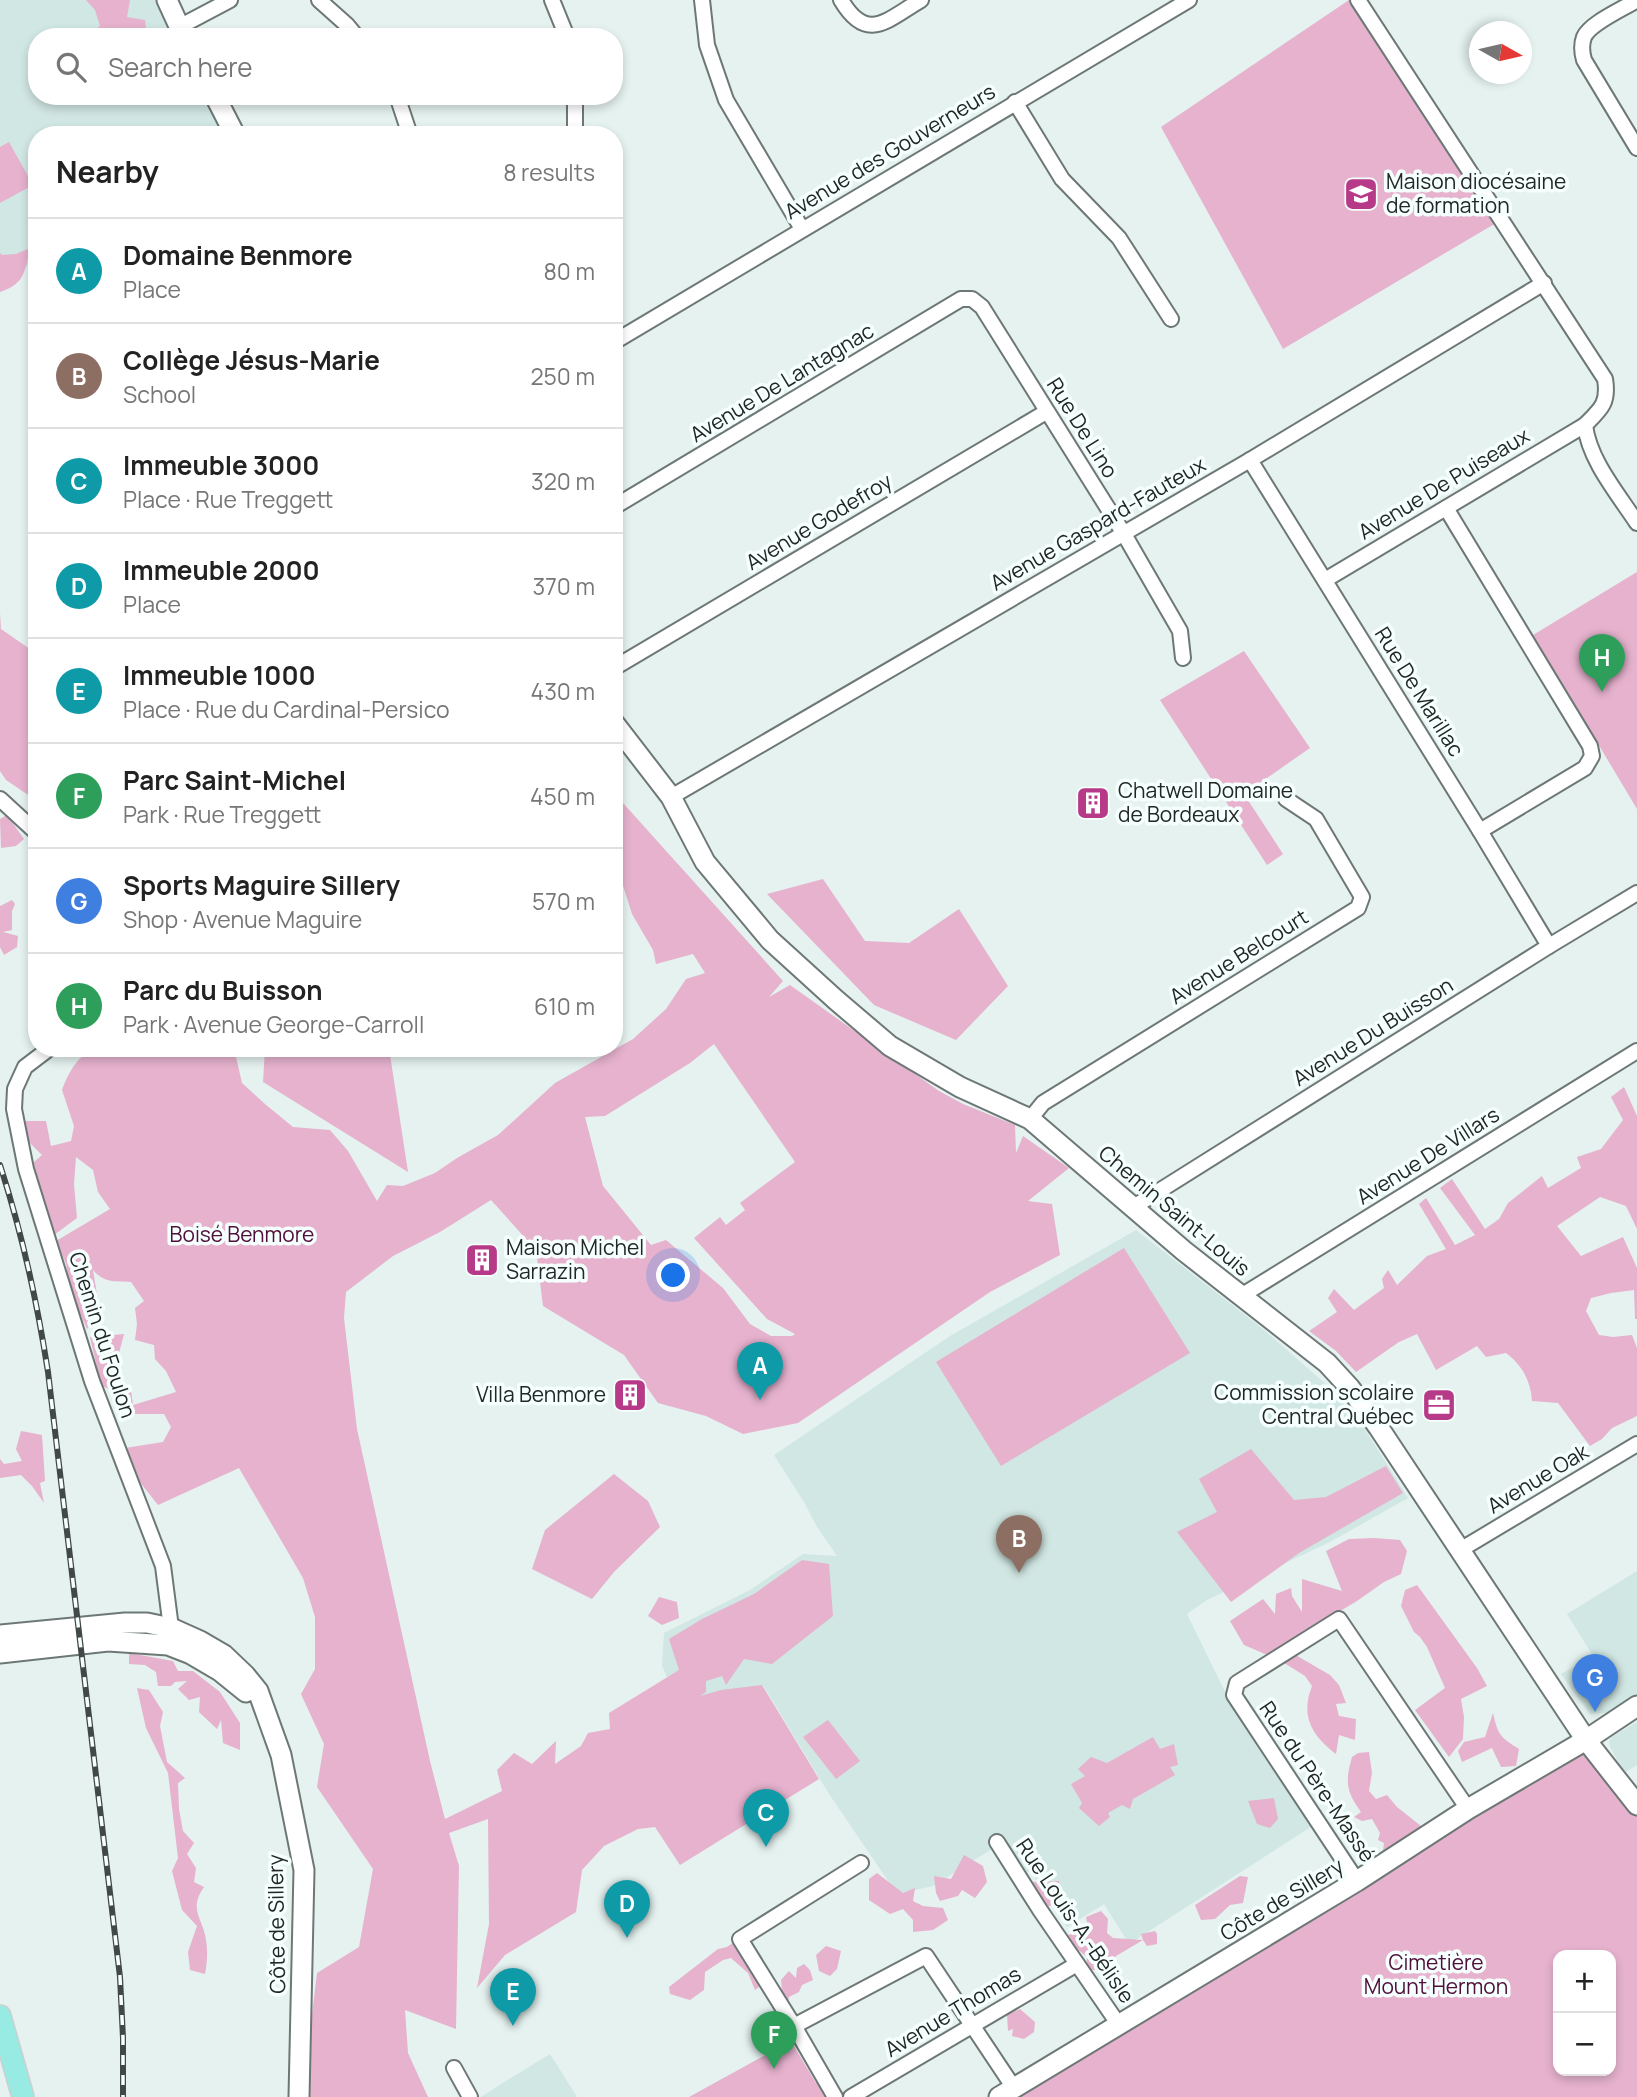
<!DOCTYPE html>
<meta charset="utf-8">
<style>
body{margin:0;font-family:Manrope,sans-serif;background:#f6f6f6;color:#222}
.controls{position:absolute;right:21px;bottom:21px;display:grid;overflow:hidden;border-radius:14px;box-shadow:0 4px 10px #0003}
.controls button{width:63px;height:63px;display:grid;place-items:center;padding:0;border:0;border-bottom:2px solid #e0e0e0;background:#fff;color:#222;font:35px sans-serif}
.compass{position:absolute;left:1469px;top:21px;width:63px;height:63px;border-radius:50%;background:#fff;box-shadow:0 4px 10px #0003;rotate:98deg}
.you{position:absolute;left:674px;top:1276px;width:24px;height:24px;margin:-18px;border:5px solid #fff;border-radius:50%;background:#1a73e8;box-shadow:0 0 0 10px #1a73e833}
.badge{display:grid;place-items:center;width:46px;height:46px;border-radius:50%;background:#111827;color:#fff;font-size:23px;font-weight:700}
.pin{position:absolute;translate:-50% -58px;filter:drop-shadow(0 2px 4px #0008)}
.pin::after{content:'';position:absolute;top:37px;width:24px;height:21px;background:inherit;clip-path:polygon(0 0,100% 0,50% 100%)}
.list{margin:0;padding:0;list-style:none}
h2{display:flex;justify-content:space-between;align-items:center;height:91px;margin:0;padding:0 28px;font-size:30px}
h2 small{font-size:23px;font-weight:400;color:#767676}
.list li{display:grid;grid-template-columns:46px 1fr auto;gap:21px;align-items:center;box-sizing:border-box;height:105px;padding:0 28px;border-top:2px solid #e0e0e0}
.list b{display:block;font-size:26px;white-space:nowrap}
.list p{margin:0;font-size:23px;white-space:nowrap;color:#767676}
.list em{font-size:23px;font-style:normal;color:#767676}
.icon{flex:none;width:38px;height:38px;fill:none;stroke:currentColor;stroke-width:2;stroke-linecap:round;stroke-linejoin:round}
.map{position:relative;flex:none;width:1637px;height:2097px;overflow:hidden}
.search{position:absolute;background:#fff;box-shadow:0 4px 10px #0003;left:28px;top:28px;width:595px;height:77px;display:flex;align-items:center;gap:18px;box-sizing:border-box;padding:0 24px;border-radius:28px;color:#767676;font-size:26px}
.panel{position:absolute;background:#fff;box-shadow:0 4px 10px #0003;left:28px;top:126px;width:595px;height:931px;border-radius:28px}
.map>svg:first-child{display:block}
</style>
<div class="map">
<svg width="1637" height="2097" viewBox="0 0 1637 2097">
<rect width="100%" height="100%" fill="#e5f2f0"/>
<g fill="#d1e7e3">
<path d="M0 0H165L184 37H37V96H215L235 135H37V261L0 281Z"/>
<path d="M1136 1230 1263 1329 1335 1392 1368 1434 1408 1498 1330 1542 1207 1600 1187 1614 1231 1704 1314 1825 1129 1944 1104 1904 1067 1927 1030 1871 1019 1879 997 1846 933 1886 897 1894 829 1794 763 1685 678 1703 662 1666 664 1633 750 1590 803 1554 837 1556 817 1527 804 1502 774 1455 950 1336Z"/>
<path d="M1637 1571V1706L1627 1712 1590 1714 1561 1674 1593 1656 1567 1614Z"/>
<path d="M1637 1722V1765L1624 1773 1610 1747 1609 1742 1612 1737Z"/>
<path d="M550 2054 577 2097H481L498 2086Z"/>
</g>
<g fill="#e6b2ce" fill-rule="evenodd">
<path d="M86 0H130L127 17 145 20 147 36 138 37 131 29 126 32 130 37H86L100 26 95 10Z"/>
<path d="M1349 0 1496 223 1283 349 1161 127Z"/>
<path d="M9 142 33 185 0 203V147Z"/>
<path d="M37 245V249L29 253C24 275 23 284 0 292V253L2 255 16 254Z"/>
<path d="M1637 572V809L1533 635Z"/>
<path d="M0 613 1 629 37 654V801L6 780 0 771Z"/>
<path d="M1244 651 1310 748 1244 794 1283 854 1267 865 1160 700Z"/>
<path d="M614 793 783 981 769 997 790 985 939 1091 963 1104 1015 1125 1016 1153 1023 1136 1069 1168 1028 1201 1052 1204 1060 1255 990 1292 798 1423 743 1434 706 1416 658 1403 624 1355 543 1306 536 1250 491 1200 440 1232 393 1256 346 1292 344 1318 357 1429 430 1761 445 1819 502 1791 497 1770 514 1753 532 1764 556 1741 555 1764 581 1746 588 1733 610 1729 609 1713 679 1670 669 1639 702 1619 754 1594 802 1560 829 1564 833 1616 772 1664 744 1659 726 1685 722 1676 706 1681V1692L700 1696 721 1690 762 1685 819 1779 680 1865 655 1827 638 1829 604 1846 582 1870 576 1912 505 1955 477 1988 489 1924 488 1819 449 1833 459 1866 456 2029 405 2010 408 2053 428 2097H309L311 2023 317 1973 359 1947 373 1869 317 1787 324 1744 301 1694 315 1669V1617L303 1578 239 1468 158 1505 128 1467 125 1448 163 1442 171 1427 164 1414H134C125 1398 118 1391 101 1386L90 1337 124 1334 118 1357 115 1379 131 1391 133 1405 176 1392 166 1371 155 1359 154 1345 135 1340 137 1324 135 1308 144 1301 131 1282C114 1281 104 1283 93 1270L100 1314 87 1329 70 1291 66 1264 56 1241 110 1209 98 1192 93 1170 76 1157 74 1184 77 1218 54 1235 35 1186 34 1162 42 1155 29 1142 19 1121H46L51 1146 71 1141 74 1126 62 1090C69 1072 77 1055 97 1048H234L242 1083 265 1104 293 1127 330 1130 348 1151 377 1201 387 1185 403 1186 435 1173 457 1158 498 1135 555 1083 633 1039 666 1009 686 979 705 973 693 954 656 964 653 950 632 914 614 857ZM714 1044 795 1162 740 1203 745 1210 726 1225 720 1217 694 1238 767 1319 795 1334 792 1336H771L750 1324 723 1288 666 1240 651 1245 603 1186 585 1117 605 1116 690 1063Z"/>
<path d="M7 815 24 839 16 846 1 848 0 819Z"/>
<path d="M823 879 865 941 909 943 959 909 1008 986 956 1040 874 1005 767 894Z"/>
<path d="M12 900 15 904 12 911V930L3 932 18 936 17 947 4 955 0 947V906Z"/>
<path d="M265 1048H389L408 1172 263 1082Z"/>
<path d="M1624 1087 1637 1116V1229L1626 1206 1600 1197 1557 1226 1581 1256 1623 1237 1637 1268V1319H1635L1634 1290 1611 1293 1591 1298 1586 1311 1599 1335 1613 1337 1632 1335 1637 1348V1416L1612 1428 1602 1439 1590 1446 1558 1403 1532 1401C1531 1381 1522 1365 1506 1353L1486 1357 1477 1346 1436 1370 1417 1334 1399 1342 1356 1372 1336 1351 1309 1331 1337 1312 1328 1298 1334 1289 1354 1310 1384 1288 1382 1279 1388 1270 1397 1285 1427 1256 1446 1249 1419 1204 1426 1198 1455 1245 1475 1235 1440 1188 1452 1179 1485 1229 1499 1219 1508 1203 1542 1176 1548 1188 1581 1168 1577 1157 1601 1149 1623 1120 1611 1097Z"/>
<path d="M1124 1248 1190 1353 1001 1466 936 1362Z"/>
<path d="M21 1431 42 1435 45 1481 40 1483 44 1503 32 1486 21 1475 0 1478V1459L4 1464 22 1461 16 1449Z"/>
<path d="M1251 1449 1294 1500 1326 1497 1386 1466 1403 1493 1299 1553 1231 1602 1177 1532 1217 1512 1199 1479Z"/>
<path d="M614 1474 648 1501 660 1527 614 1572 592 1599 532 1569 545 1530Z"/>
<path d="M1374 1538 1400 1540 1407 1551 1401 1574 1384 1582 1357 1601 1300 1635 1292 1653 1330 1675 1339 1685 1346 1703 1336 1704 1339 1716 1356 1719 1355 1740 1339 1735 1336 1754C1312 1736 1300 1716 1312 1686L1305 1676 1281 1661 1244 1645 1230 1621 1263 1599 1275 1614 1276 1594 1291 1588 1292 1596 1302 1612V1579L1342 1591 1326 1551 1349 1539Z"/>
<path d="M1417 1585 1477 1668 1487 1686 1461 1699 1464 1717 1463 1739 1449 1757 1415 1710 1445 1688 1427 1647 1420 1637 1414 1632 1401 1606 1405 1590Z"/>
<path d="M659 1597 677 1602 679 1618 662 1625 648 1616Z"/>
<path d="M129 1653 173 1661 178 1671H193L220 1692 240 1723V1750L223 1743 221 1720 217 1729 199 1712 200 1697 189 1700 178 1689 187 1681 175 1682 171 1686H158L156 1672 145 1665 129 1664Z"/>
<path d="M137 1688 149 1690 163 1712 160 1726 167 1762 185 1778 178 1783 179 1809 183 1831 194 1843 187 1854 196 1868 194 1882 204 1887C188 1910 203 1918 206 1940 208 1951 207 1964 205 1974L190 1970 188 1952 197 1926 182 1910 172 1871 178 1858 168 1773 146 1728Z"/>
<path d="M1493 1713C1498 1735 1500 1737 1519 1749L1516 1766 1501 1767 1492 1748 1462 1762 1458 1751 1464 1742 1485 1737Z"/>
<path d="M828 1720 860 1761 836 1779 803 1737Z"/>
<path d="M1153 1737 1160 1749 1174 1744 1178 1765 1170 1767 1175 1775 1133 1799 1130 1809 1122 1805 1108 1813 1110 1817 1099 1826 1079 1808 1082 1803 1071 1784 1085 1776 1078 1769 1091 1757 1107 1763Z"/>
<path d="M1586 1740 1637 1809V2097H1001L1381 1865 1384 1843 1378 1840 1380 1833 1372 1819 1362 1821 1354 1817 1361 1812C1346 1791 1345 1782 1352 1757L1358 1753 1369 1752 1372 1773 1369 1791 1376 1799 1387 1795 1397 1807 1426 1830ZM1558 1955H1611V2071H1558Z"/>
<path d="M1274 1798 1278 1819 1270 1828 1257 1824 1248 1801Z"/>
<path d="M964 1855 983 1866 987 1882 975 1898 962 1890 958 1896 940 1901 936 1893 934 1876 951 1879Z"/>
<path d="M877 1873 903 1893 915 1888 913 1901 923 1906 943 1908 948 1920 933 1930 913 1932V1920L903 1909 890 1914 869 1900V1879Z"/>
<path d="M1240 1876 1248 1877 1243 1903 1230 1905 1215 1919 1201 1920 1195 1905Z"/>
<path d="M1059 1881 1062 1901 1047 1907 1030 1882Z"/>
<path d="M1101 1911 1108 1919 1107 1933 1113 1938 1143 1940 1141 1934 1155 1931 1157 1934V1944L1147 1946 1143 1940 1116 1956 1107 1970H1086L1087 1957 1076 1948 1068 1935 1088 1928 1086 1917Z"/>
<path d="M738 1939 764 1983 755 1990 748 1973 731 1958 723 1960 705 1972 704 1990 690 2000 670 1994 669 1987 718 1949 727 1947Z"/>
<path d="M826 1946 841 1951 837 1969 830 1976 819 1971 816 1955Z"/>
<path d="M804 1964 810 1970 813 1980 802 1985 799 1992 789 1997 785 2030 773 2036 767 2028C771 2015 778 2005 779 1992L782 1991 781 1980 789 1971 796 1978 797 1968Z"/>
<path d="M1020 2009 1035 2022 1034 2032 1024 2039 1012 2036 1013 2029 1008 2031 1007 2015Z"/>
<path d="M791 2041 816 2083 822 2084 819 2087 825 2097H689Z"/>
</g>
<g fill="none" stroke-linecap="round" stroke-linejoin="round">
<g stroke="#6d7876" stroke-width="18">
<g id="street">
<path d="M319 0 347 25 357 37"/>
<path d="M552 0 567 37"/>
<path d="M702 0 707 45 726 100 802 229"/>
<path d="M841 0C867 44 887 20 921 0"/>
<path d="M1358 0 1605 379C1609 403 1601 409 1585 425 1589 460 1618 494 1637 523"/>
<path d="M1637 0C1623 9 1590 23 1584 37 1581 45 1582 53 1584 60L1637 148"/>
<path d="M179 27 230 0"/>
<path d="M397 96 410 135"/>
<path d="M1015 102 1062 179 1119 238 1171 319"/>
<path d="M575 135V96"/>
<path d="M614 342 1189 0"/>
<path d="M1250 460 1480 831 1549 946"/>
<path d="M614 507 961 299H972L982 307 1124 534 1180 631 1183 658"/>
<path d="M1446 508 1590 746 1592 756 1585 768 1480 831"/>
<path d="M1325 580 1585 425"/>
<path d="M614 668 1046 412"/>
<path d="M671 797 1250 460 1544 283"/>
<path d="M0 799 37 833"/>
<path d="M50 1048 25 1067 15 1089 14 1109 26 1169 92 1381 163 1566 171 1628 169 1636"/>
<path d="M1030 1119 1043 1103 1358 908 1362 897 1316 819 1286 799"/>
<path d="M1132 1208 1549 946 1637 893"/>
<path d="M1241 1296 1637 1051"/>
<path d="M1460 1550 1637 1444"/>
<path d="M997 1842 1040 1910 1119 2025"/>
<path d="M1357 1881 1234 1695 1237 1683 1339 1619 1468 1809"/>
<path d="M794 2026 926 1956 1014 2088"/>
<path d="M454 2068 470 2097"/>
<path d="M835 2097 794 2026 740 1939 861 1863"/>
<path d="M851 2097 1077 1964"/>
</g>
</g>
<g stroke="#6d7876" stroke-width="23">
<g id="secondary">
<path d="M167 0 184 37"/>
<path d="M215 96 235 135"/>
<path d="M614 723 671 797 705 862 770 940 836 1000 890 1046 960 1087 1030 1119 1184 1251 1327 1363 1350 1388 1379 1428 1586 1740 1637 1805"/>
<path d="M0 1635 125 1623H147L171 1628 200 1641 224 1655 245 1675 258 1691 281 1755 304 1870 299 2097"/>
<path d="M0 1653 108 1641 168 1645 191 1654 220 1671 246 1692"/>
<path d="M999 2097 1357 1881 1468 1809 1586 1740 1637 1706"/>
</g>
</g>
<g stroke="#cecfcf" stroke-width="24">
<path id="primary" d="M0 2016 23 2097"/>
</g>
<use href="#street" stroke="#fff" stroke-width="14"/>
<use href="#secondary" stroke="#fff" stroke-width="19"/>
<use href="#primary" stroke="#97ebe2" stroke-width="21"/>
<g stroke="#424847" stroke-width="6">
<path id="rail" d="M0 1165C22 1233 37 1301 48 1372L120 1977 123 2038V2097"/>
</g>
<use href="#rail" stroke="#f5fffd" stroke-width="3.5" stroke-dasharray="10" stroke-linecap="butt"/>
</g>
<defs>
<g id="school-square" transform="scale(1.75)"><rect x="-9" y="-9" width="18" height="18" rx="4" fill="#b73a89" stroke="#f5fffd"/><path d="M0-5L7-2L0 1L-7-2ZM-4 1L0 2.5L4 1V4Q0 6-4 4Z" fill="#fff"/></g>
<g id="building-square" transform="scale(1.75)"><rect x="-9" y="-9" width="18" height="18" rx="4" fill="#b73a89" stroke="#f5fffd"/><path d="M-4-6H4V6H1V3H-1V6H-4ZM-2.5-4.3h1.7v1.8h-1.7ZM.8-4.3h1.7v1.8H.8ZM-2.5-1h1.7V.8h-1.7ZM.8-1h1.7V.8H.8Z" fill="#fff"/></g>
<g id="office-square" transform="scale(1.75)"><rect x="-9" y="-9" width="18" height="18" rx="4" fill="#b73a89" stroke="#f5fffd"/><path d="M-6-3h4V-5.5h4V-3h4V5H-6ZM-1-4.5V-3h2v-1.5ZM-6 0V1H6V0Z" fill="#fff"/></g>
</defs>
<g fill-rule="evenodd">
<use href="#school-square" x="1361" y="194"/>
<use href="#building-square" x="1093" y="803"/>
<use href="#building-square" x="482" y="1260"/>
<use href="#building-square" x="630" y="1395"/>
<use href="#office-square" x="1439" y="1405"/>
</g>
<g text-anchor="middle" stroke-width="7" stroke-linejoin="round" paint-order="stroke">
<g font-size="21" fill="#222726" stroke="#f5fffd">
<text transform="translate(890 152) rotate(-31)" y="7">Avenue des Gouverneurs</text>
<text transform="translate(782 383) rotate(-31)" y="7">Avenue De Lantagnac</text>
<text transform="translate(1082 428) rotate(58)" y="7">Rue De Lino</text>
<text transform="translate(1444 484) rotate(-31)" y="7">Avenue De Puiseaux</text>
<text transform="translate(819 522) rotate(-31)" y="7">Avenue Godefroy</text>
<text transform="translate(1098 524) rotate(-30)" y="7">Avenue Gaspard-Fauteux</text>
<text transform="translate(1419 692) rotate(58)" y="7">Rue De Marillac</text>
<text transform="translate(1239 957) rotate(-32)" y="7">Avenue Belcourt</text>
<text transform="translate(1373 1032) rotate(-32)" y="7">Avenue Du Buisson</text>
<text transform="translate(1428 1156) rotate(-32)" y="7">Avenue De Villars</text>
<text transform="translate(1174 1211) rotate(40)" y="7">Chemin Saint-Louis</text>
<text transform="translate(102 1335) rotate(72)" y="7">Chemin du Foulon</text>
<text transform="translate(1538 1479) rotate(-31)" y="7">Avenue Oak</text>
<text transform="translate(1317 1782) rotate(56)" y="7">Rue du Père-Massé</text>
<text transform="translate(1282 1900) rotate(-31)" y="7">Côte de Sillery</text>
<text transform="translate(1075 1921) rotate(56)" y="7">Rue Louis-A.-Bélisle</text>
<text transform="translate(277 1924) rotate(-91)" y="7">Côte de Sillery</text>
<text transform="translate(953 2012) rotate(-31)" y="7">Avenue Thomas</text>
</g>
<g font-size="21" fill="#222726" stroke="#f5fffd" text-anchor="start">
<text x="1386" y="189">Maison diocésaine<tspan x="1386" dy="24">de formation</tspan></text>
<text x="1118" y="798">Chatwell Domaine<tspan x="1118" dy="24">de Bordeaux</tspan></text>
<text x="506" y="1255">Maison Michel<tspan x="506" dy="24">Sarrazin</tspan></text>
<text x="1414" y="1400" text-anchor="end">Commission scolaire<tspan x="1414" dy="24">Central Québec</tspan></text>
<text x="606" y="1402" text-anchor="end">Villa Benmore</text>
</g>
<g font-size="21" fill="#510e3a" stroke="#f5fffd">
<text x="242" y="1242">Boisé Benmore</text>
<text x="1436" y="1970">Cimetière<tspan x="1436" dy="24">Mount Hermon</tspan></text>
</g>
</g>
</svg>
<div class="controls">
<button>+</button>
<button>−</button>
</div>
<svg class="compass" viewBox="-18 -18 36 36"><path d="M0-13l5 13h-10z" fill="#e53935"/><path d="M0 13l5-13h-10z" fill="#767676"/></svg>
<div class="you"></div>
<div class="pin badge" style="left:760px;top:1400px;background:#0f9aa8">A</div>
<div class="pin badge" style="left:1019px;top:1573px;background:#8d6e63">B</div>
<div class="pin badge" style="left:766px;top:1847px;background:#0f9aa8">C</div>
<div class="pin badge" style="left:627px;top:1938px;background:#0f9aa8">D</div>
<div class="pin badge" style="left:513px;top:2026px;background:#0f9aa8">E</div>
<div class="pin badge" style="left:774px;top:2069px;background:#2e9e5b">F</div>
<div class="pin badge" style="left:1595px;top:1712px;background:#3f7fe0">G</div>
<div class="pin badge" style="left:1602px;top:692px;background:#2e9e5b">H</div>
<div class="search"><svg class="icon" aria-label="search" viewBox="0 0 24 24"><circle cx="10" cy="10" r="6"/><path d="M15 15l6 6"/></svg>Search here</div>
<section class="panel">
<h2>Nearby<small>8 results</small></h2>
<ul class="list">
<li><span class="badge" style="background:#0f9aa8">A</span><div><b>Domaine Benmore</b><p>Place</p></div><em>80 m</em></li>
<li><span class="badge" style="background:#8d6e63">B</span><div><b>Collège Jésus-Marie</b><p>School</p></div><em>250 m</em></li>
<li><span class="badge" style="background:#0f9aa8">C</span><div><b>Immeuble 3000</b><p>Place · Rue Treggett</p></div><em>320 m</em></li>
<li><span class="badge" style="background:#0f9aa8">D</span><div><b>Immeuble 2000</b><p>Place</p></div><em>370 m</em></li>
<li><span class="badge" style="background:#0f9aa8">E</span><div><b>Immeuble 1000</b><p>Place · Rue du Cardinal-Persico</p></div><em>430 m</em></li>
<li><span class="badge" style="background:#2e9e5b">F</span><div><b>Parc Saint-Michel</b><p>Park · Rue Treggett</p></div><em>450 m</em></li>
<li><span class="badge" style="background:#3f7fe0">G</span><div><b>Sports Maguire Sillery</b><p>Shop · Avenue Maguire</p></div><em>570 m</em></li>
<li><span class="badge" style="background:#2e9e5b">H</span><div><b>Parc du Buisson</b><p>Park · Avenue George-Carroll</p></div><em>610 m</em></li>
</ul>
</section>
</div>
